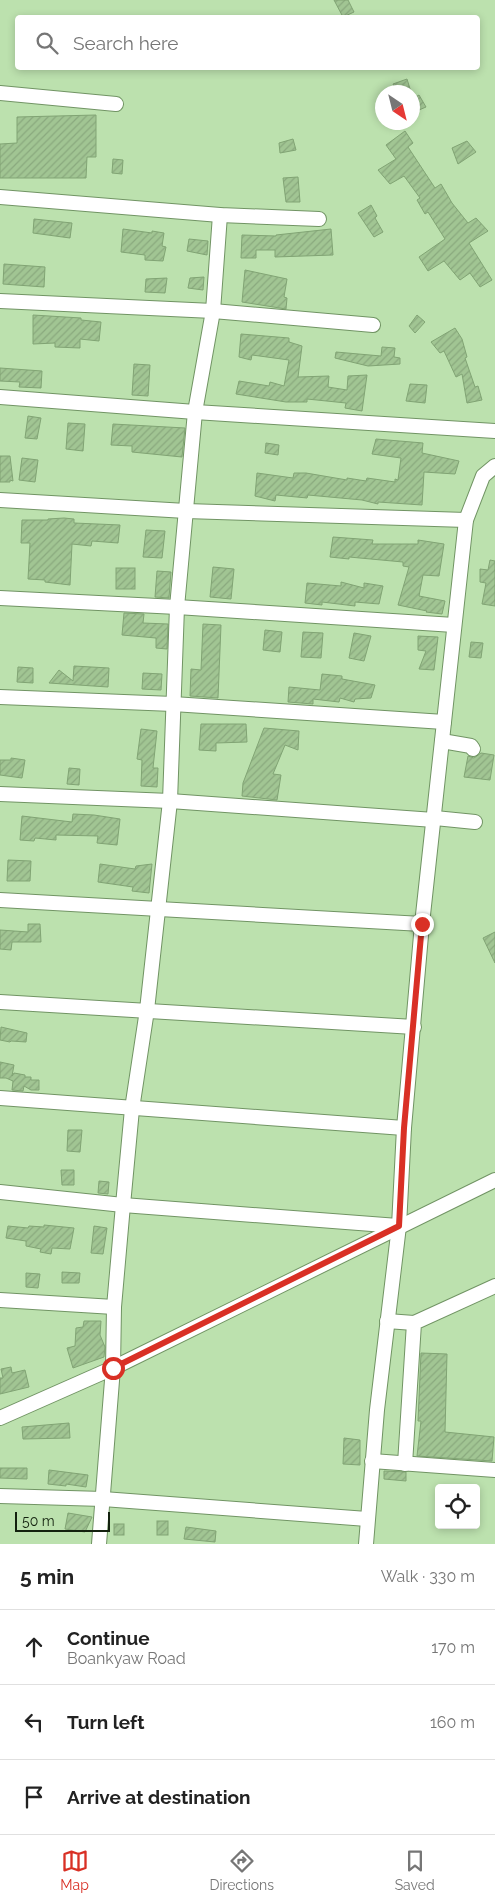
<!DOCTYPE html>
<meta charset="utf-8">
<style>
body{margin:0;font-family:Raleway,sans-serif;background:#f6f6f6;color:#222}
.controls{position:absolute;right:15px;bottom:15px;display:grid;overflow:hidden;border-radius:5px;box-shadow:0 2px 8px #0003}
.controls button{width:45px;height:45px;display:grid;place-items:center;padding:0;border:0;border-bottom:1px solid #e0e0e0;background:#fff;color:#222;font:25px sans-serif}
.compass{position:absolute;left:375px;top:85px;width:45px;height:45px;border-radius:50%;background:#fff;box-shadow:0 2px 8px #0003;rotate:145deg}
.scale{position:absolute;left:15px;bottom:12px;width:95px;box-sizing:border-box;padding-left:5px;border:2px solid #13210e;border-top:0;font-size:14px;line-height:18px;white-space:nowrap;color:#13210e;-webkit-text-stroke:4px #bce1ae;paint-order:stroke}
.stop{position:absolute;width:15px;height:15px;margin:-11px;border:4px solid #d93025;border-radius:50%;background:#fff}
.stop.end{background:#d93025;border-color:#fff;box-shadow:0 1px 5px #0008}
.list{margin:0;padding:0;list-style:none}
h2{display:flex;justify-content:space-between;align-items:center;height:65px;margin:0;padding:0 20px;font-size:21px}
h2 small{font-size:16px;font-weight:400;color:#767676}
.list li{display:grid;grid-template-columns:32px 1fr auto;gap:15px;align-items:center;box-sizing:border-box;height:75px;padding:0 20px;border-top:1px solid #e0e0e0}
.list b{display:block;font-size:19px;white-space:nowrap}
.list p{margin:0;font-size:16px;white-space:nowrap;color:#767676}
.list em{font-size:16px;font-style:normal;color:#767676}
.icon{flex:none;width:28px;height:28px;fill:none;stroke:currentColor;stroke-width:2;stroke-linecap:round;stroke-linejoin:round}
.map{position:relative;flex:none;width:495px;height:1544px;overflow:hidden}
.search{position:absolute;background:#fff;box-shadow:0 2px 8px #0003;left:15px;right:15px;top:15px;height:55px;display:flex;align-items:center;gap:12px;box-sizing:border-box;padding:0 18px;border-radius:5px;color:#767676;font-size:19px}
.sheet{height:290px;background:#fff}
nav{display:flex;justify-content:space-around;align-items:center;box-sizing:border-box;height:70px;border-top:1px solid #e0e0e0;background:#fff;font-size:14px;color:#767676}
nav a{display:grid;justify-items:center;gap:2px}
nav .on{color:#d93025}
.map>svg:first-child{display:block}
</style>
<div class="map">
<svg width="495" height="1544" viewBox="0 0 495 1544">
<defs>
<pattern id="building-hatch" width="6" height="6" patternUnits="userSpaceOnUse" patternTransform="scale(1.25)"><rect width="6" height="6" fill="#a1c593"/><path d="M-1 1l2-2M0 6l6-6M5 7l2-2" fill="none" stroke="#8aa97e"/></pattern>
</defs>
<rect width="100%" height="100%" fill="#bce1ae"/>
<g fill="url(#building-hatch)" stroke="#81a474">
<path d="M334 0H348L354 12 343 17Z"/>
<path d="M407 79 411 92H396L393 84Z"/>
<path d="M419 95 426 107 412 113V99Z"/>
<path d="M96 115V157H87L86 178H0V144L17 143V117Z"/>
<path d="M405 131 413 143 408 147 435 188 441 184 452 203 468 223 476 218 488 231 469 243 492 280 480 287 470 273 460 280 444 261 428 271 419 257 445 239 428 212 425 214 417 200 420 198 404 176 390 184 378 170 396 159 386 145Z"/>
<path d="M293 139 296 150 280 153 279 143Z"/>
<path d="M467 141 476 152 458 164 452 148Z"/>
<path d="M113 159 123 160 122 174 112 173Z"/>
<path d="M298 177 300 202H286L283 178Z"/>
<path d="M371 205 377 216 375 218 383 232 374 237 358 213Z"/>
<path d="M34 219 72 223 70 238 33 233Z"/>
<path d="M123 229 152 233V231L164 233 162 246 166 247 163 261 145 260V255L121 252Z"/>
<path d="M331 229 333 255 275 257V250H256V258H241L242 235 276 236V235Z"/>
<path d="M189 239 208 241 207 255 187 251Z"/>
<path d="M4 264 45 267 44 287 3 284Z"/>
<path d="M245 270 287 279 284 297 287 298 286 309 242 302Z"/>
<path d="M204 277 203 290 188 288 190 278Z"/>
<path d="M167 278 165 293 145 292 146 279Z"/>
<path d="M33 315 81 318V320L101 322 99 341 80 339V348L55 347V343L33 344Z"/>
<path d="M417 315 425 322 415 333 409 326Z"/>
<path d="M455 328 462 339 467 357 465 358 475 387 478 386 482 400 467 403 462 374 456 377 444 351 440 353 431 342Z"/>
<path d="M241 334 289 338V342L302 346 298 377 329 376 328 387 347 390 348 376 367 375 362 411 345 408 346 403 307 399V402H286L236 394 239 381 269 386 270 382 284 386 289 360 252 355 251 360 239 357Z"/>
<path d="M382 347 395 348 394 357 400 358V364L368 366 335 358 336 352 381 356Z"/>
<path d="M134 364 150 365 148 396 132 395Z"/>
<path d="M0 368 42 371 41 388 19 387 20 382 0 381Z"/>
<path d="M410 384 427 385 425 403 406 401Z"/>
<path d="M28 416 41 418 37 439 25 438Z"/>
<path d="M68 423 85 424 83 451 66 449Z"/>
<path d="M113 424 185 428 182 457 132 452V446L111 445Z"/>
<path d="M376 439 423 443 422 453 459 461 455 474 424 472 422 505 378 502V504L362 500 308 495 307 498 276 495 275 501 255 496 257 473 293 478 294 473H306L347 480V478L366 481 367 478 395 482V479L398 480 401 458 372 454Z"/>
<path d="M266 443 279 445 278 455 265 453Z"/>
<path d="M0 456H10L13 481 10 480V482H0Z"/>
<path d="M22 458 38 460 35 482 19 480Z"/>
<path d="M64 518 74 519V523L120 525 118 543 92 541 91 546 72 544 70 585 45 582V580L28 579 30 543H21L22 520H48V519Z"/>
<path d="M146 530 165 531 162 558 143 557Z"/>
<path d="M333 537 373 540 372 544H418V540L444 544 439 576 423 575 419 596 445 601 442 614 426 612 427 611 398 605 409 567 403 566V562L349 557V559L330 557Z"/>
<path d="M490 560 495 561V606L482 604 486 583 480 582V569L488 570Z"/>
<path d="M213 567 234 569 231 599 210 597Z"/>
<rect x="116" y="568" width="19" height="21"/>
<path d="M157 571 171 572 169 598 155 597Z"/>
<path d="M341 582 364 588V583L383 586 379 604 355 602V606L322 602V605L305 603 307 583 341 586Z"/>
<path d="M124 613 144 614 143 623 168 624 167 649 156 648V638L122 635Z"/>
<path d="M203 624 221 625 218 698 190 696 191 669 201 670Z"/>
<path d="M265 630 282 632 280 652 263 650Z"/>
<path d="M303 632 323 633 321 658 301 657Z"/>
<path d="M354 633 371 636 364 661 349 658Z"/>
<path d="M418 636 438 637 434 670 419 669 426 651 418 650Z"/>
<path d="M471 642 483 643 481 658 469 657Z"/>
<path d="M74 666 109 668 108 687 49 683 59 670 73 681Z"/>
<path d="M18 667 33 668V683L17 682Z"/>
<path d="M143 673 162 674 161 690 142 689Z"/>
<path d="M322 674 342 676V679L375 685 371 698 355 699 354 702 340 698 339 702 313 699V704L288 702 289 687 320 690Z"/>
<path d="M201 724H246L247 742 216 743V751L199 750Z"/>
<path d="M264 728 299 731 298 750 285 745 273 774 281 775 277 800 242 796 243 783Z"/>
<path d="M141 729 157 731 153 768H158L157 787 141 786 142 760 137 759Z"/>
<path d="M481 753 494 755 490 780 464 777 468 756 474 758Z"/>
<path d="M11 758 25 760 22 778 0 775V760H11Z"/>
<path d="M69 768 80 769 79 785 67 784Z"/>
<path d="M73 814 94 815 120 819 117 845 97 843 98 836 56 835V840L35 838 34 841 20 840 22 816 72 822Z"/>
<path d="M8 860 31 861 30 881H7Z"/>
<path d="M100 864 135 869 136 866 152 864 149 893 132 891 133 887 98 882Z"/>
<path d="M28 924H40L41 942H12L11 950 0 949V930L28 932Z"/>
<path d="M495 932V963L483 938Z"/>
<path d="M1 1027 27 1033 26 1042 11 1041 10 1042 0 1040Z"/>
<path d="M0 1062 14 1065 12 1076 14 1073 25 1075V1077H31V1080H39V1090H31L24 1086 23 1091 12 1090 13 1081 6 1078H0Z"/>
<path d="M68 1130H82L80 1152 67 1151Z"/>
<path d="M61 1170H74V1185H62Z"/>
<path d="M99 1181 109 1182 108 1194 98 1193Z"/>
<path d="M44 1225 74 1228 70 1249 52 1248 51 1254 40 1252 41 1249 26 1246V1241L6 1238 8 1226 28 1228 29 1226 44 1227Z"/>
<path d="M94 1226 107 1228 103 1254 91 1253Z"/>
<path d="M62 1272 80 1273 79 1283H62Z"/>
<path d="M26 1273 40 1274 38 1288 26 1287Z"/>
<path d="M84 1321H101L100 1335 105 1347 104 1357 73 1368 67 1348 75 1346 76 1328 83 1327Z"/>
<path d="M421 1353 447 1354 445 1432 494 1437 492 1461 417 1456 421 1421H418Z"/>
<path d="M11 1367 12 1373 25 1370 29 1387 0 1394V1378H3L1 1369Z"/>
<path d="M69 1423 70 1438 23 1439 22 1427Z"/>
<path d="M344 1438 360 1440V1465L343 1464Z"/>
<path d="M0 1468H27V1479L0 1478Z"/>
<path d="M49 1470 88 1475 86 1487 66 1484V1486L48 1484Z"/>
<path d="M384 1471 406 1472V1481L384 1479Z"/>
<path d="M68 1513 92 1517 85 1532 65 1529Z"/>
<rect x="157" y="1521" width="11" height="14"/>
<rect x="114" y="1524" width="10" height="11"/>
<path d="M186 1527 216 1531 215 1542 184 1539Z"/>
</g>
<g fill="none" stroke-linecap="round" stroke-linejoin="round">
<g stroke="#719464" stroke-width="16">
<g id="minor">
<path d="M0 93 116 104"/>
<path d="M0 197 220 215 319 219"/>
<path d="M0 301 213 311 373 325"/>
<path d="M0 397 195 412 495 431"/>
<path d="M0 500 186 511 466 520"/>
<path d="M0 598 177 607 454 625"/>
<path d="M0 697 173 704 444 722"/>
<path d="M442 741 471 746 473 749"/>
<path d="M0 794 170 801 434 820"/>
<path d="M435 818 475 822"/>
<path d="M0 900 422 924"/>
<path d="M0 1002 414 1027"/>
<path d="M0 1098 404 1128"/>
<path d="M0 1192 123 1205 398 1226"/>
<path d="M0 1300 114 1307"/>
<path d="M387 1321 414 1323"/>
<path d="M0 1418 113 1368 495 1180"/>
<path d="M372 1461 495 1470"/>
<path d="M405 1464 414 1323 495 1286"/>
<path d="M0 1496 103 1499 367 1519"/>
<path d="M99 1544 113 1368 114 1307 123 1205 132 1109 147 1010 170 801 177 607 195 412 213 311 220 215"/>
<path d="M366 1544 377 1410 399 1226 404 1128 422 924 466 520 483 476 495 466"/>
</g>
</g>
<use href="#minor" stroke="#fff" stroke-width="14"/>
</g>
<g fill="none" stroke-linecap="round" stroke-linejoin="round">
<path stroke="#d93025" stroke-width="6" d="M113 1368 399 1226 404 1128 422 924"/>
</g>
</svg>
<div class="controls">
<button><svg class="icon" aria-label="locate" viewBox="0 0 24 24"><circle cx="12" cy="12" r="6"/><path d="M12 2v4M12 18v4M2 12h4M18 12h4"/></svg></button>
</div>
<svg class="compass" viewBox="-18 -18 36 36"><path d="M0-13l5 13h-10z" fill="#e53935"/><path d="M0 13l5-13h-10z" fill="#767676"/></svg>
<div class="scale">50 m</div>
<div class="stop" style="left:113px;top:1368px"></div>
<div class="stop end" style="left:422px;top:924px"></div>
<div class="search"><svg class="icon" aria-label="search" viewBox="0 0 24 24"><circle cx="10" cy="10" r="6"/><path d="M15 15l6 6"/></svg>Search here</div>
</div>
<section class="sheet">
<h2>5 min<small>Walk · 330 m</small></h2>
<ul class="list">
<li><svg class="icon" aria-label="ahead" viewBox="0 0 24 24"><path d="M12 20V5M6 11l6-6 6 6"/></svg><div><b>Continue</b><p>Boankyaw Road</p></div><em>170 m</em></li>
<li><svg class="icon" aria-label="left" viewBox="0 0 24 24"><path d="M17 20v-9H6M10 6l-5 5 5 5"/></svg><div><b>Turn left</b></div><em>160 m</em></li>
<li><svg class="icon" aria-label="arrive" viewBox="0 0 24 24"><path d="M6 21V4h12l-3 4 3 4H6"/></svg><div><b>Arrive at destination</b></div></li>
</ul>
</section>
<nav>
<a class="on"><svg class="icon" aria-label="map" viewBox="0 0 24 24"><path d="M3 6l6-2 6 2 6-2v14l-6 2-6-2-6 2zM9 4v14M15 6v14"/></svg>Map</a>
<a><svg class="icon" aria-label="directions" viewBox="0 0 24 24"><path d="M12 3l9 9-9 9-9-9zM9 14v-3h6M13 9l2 2-2 2"/></svg>Directions</a>
<a><svg class="icon" aria-label="saved" viewBox="0 0 24 24"><path d="M7 4h10v16l-5-4-5 4z"/></svg>Saved</a>
</nav>
